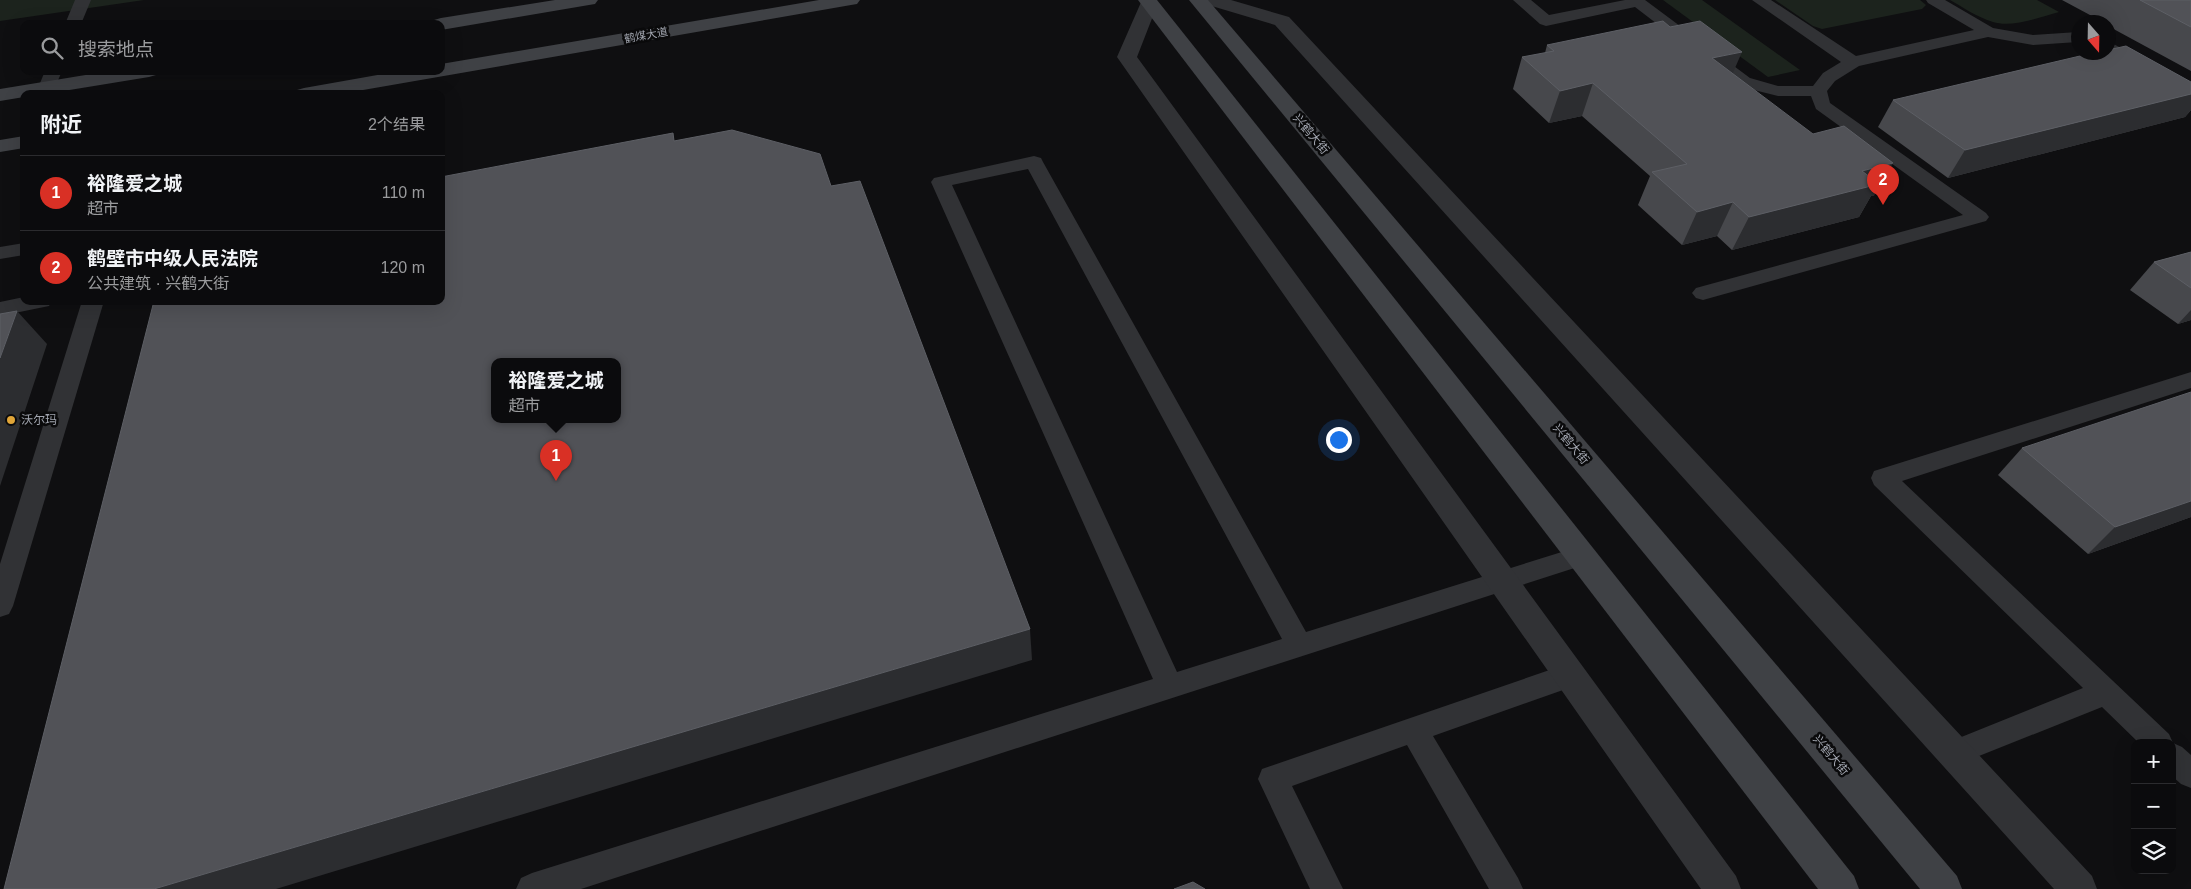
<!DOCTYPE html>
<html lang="zh">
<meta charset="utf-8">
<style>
body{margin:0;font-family:Arial,"Noto Sans SC",sans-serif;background:#141416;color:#f1f3f6}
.controls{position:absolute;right:15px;bottom:15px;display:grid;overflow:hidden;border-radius:10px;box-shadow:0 5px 20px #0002}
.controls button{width:45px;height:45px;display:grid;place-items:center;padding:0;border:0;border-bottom:1px solid #2b2b2e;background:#0b0b0d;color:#f1f3f6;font:25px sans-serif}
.compass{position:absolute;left:2071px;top:15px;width:45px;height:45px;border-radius:50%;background:#0b0b0d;box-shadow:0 5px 20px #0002;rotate:160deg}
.you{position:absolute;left:1338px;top:439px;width:18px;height:18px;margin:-12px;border:4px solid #fff;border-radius:50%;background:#1a73e8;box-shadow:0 0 0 8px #1a73e833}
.badge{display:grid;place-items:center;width:32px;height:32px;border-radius:50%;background:#d93025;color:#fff;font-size:16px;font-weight:700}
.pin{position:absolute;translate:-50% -41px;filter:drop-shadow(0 1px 2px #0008)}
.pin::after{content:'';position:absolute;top:26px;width:18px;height:15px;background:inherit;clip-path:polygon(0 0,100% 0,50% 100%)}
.popup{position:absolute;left:491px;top:358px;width:130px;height:65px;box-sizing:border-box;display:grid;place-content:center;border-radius:10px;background:#0b0b0d;filter:drop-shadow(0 1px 4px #0005);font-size:16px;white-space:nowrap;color:#9a9b9d}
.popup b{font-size:19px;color:#f1f3f6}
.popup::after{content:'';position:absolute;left:50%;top:100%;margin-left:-10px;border:10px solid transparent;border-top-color:#0b0b0d}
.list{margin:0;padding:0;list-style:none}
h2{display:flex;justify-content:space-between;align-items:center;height:65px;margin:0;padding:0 20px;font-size:21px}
h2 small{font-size:16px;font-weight:400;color:#9a9b9d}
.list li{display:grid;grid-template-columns:32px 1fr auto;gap:15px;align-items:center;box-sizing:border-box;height:75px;padding:0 20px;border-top:1px solid #2b2b2e}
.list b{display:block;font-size:19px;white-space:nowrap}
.list p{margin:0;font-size:16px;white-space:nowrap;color:#9a9b9d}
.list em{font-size:16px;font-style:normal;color:#9a9b9d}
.icon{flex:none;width:28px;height:28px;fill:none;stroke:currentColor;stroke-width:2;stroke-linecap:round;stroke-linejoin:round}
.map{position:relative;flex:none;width:2191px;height:889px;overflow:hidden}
.search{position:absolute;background:#0b0b0d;box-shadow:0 5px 20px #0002;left:20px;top:20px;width:425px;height:55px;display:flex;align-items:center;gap:12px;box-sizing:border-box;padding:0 18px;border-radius:10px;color:#9a9b9d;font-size:19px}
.panel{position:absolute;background:#0b0b0d;box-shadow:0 5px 20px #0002;left:20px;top:90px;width:425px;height:215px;border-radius:10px}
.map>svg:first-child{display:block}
</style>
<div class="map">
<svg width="2191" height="889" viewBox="0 0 2191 889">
<rect width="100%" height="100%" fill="#0f0f11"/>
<g fill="#1c231d">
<path d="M0 0H144L0 21Z"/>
<path d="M1663 0H1702L1800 70 1768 77Z"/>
<path d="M1775 0H1920L1926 5 1922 9 1822 29 1813 26Z"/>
<path d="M1950 0H2037L2059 12C2040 17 2012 28 1993 22 1977 17 1964 8 1950 0Z"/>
</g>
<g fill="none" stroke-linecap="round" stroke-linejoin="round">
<g fill="#313235" fill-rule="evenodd">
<path d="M75 0H91L81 24H65Z"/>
<path d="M1513 0H1531L1549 15 1625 0H1645L1750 78 1778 86H1813L1823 73 1841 62 1752 0H1771L1856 56 1974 30 1928 3 1926 0H1945L1993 28 2033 35 2078 32V42L2033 45 1988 37 1859 66 1835 81 1827 91 1830 103 1986 213 1989 217 1986 221 1703 300 1696 298 1692 293 1696 288 1963 215 1816 109 1811 96H1778L1738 86 1635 7 1546 26 1540 24Z"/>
<path d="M2108 41 2191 86V98L2185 97 2107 52Z"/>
<path d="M45 71H62L53 92H41L38 88Z"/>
<path d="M1034 156 1041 158 1043 162 1306 632 1581 546 1590 549 1594 556 1590 563 581 889H516L521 878 532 873 1153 679 931 182 934 178ZM1028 169 1282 639 1177 672 952 185Z"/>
<path d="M24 243V255L0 259V247Z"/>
<path d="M24 297V301H52L49 306 0 316V302Z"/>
<path d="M82 301H104L13 606 9 614 0 617V564Z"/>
<path d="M2191 372V388L1902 481 2169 734 2173 743 2182 747 2191 755V788L2181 784 2172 776V743H2139L2102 707 1954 766 1944 762 1939 753 1944 744 2083 688 1874 485 1871 478 1874 471Z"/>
<path d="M1570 663 1580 666 1584 675 1580 684 1433 736 1518 878 1523 889H1489L1407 745 1292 786 1343 889H1310L1258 779 1262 769Z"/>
</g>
<g fill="#313235" fill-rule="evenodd">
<path d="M1142 0H1156L1158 3 1137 57 1736 876 1741 889H1701L1117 57Z"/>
<path d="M1202 0H1231L1289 17 2092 876 2097 889H2054L1275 25 1205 4Z"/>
</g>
<g fill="#3f4145" fill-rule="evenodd">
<path d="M555 0H598L595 4 589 5 441 30V24H432L434 20 441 18Z"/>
<path d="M819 0H860L857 4 851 5 340 94H294L297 90 304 88 400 71H441V64Z"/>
<path d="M1138 0H1157L1854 876 1859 889H1818Z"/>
<path d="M1189 0H1208L1957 876 1962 889H1920Z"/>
<path d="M110 71H159L156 75 149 77 45 94H24V97L0 101V89Z"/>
<path d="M24 136V148L0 152V140Z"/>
</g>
</g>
<g fill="#47484c">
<path d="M2062 0H2191V71L2108 26V22H2103Z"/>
<path d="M1547 45 1732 73 1874 196H1871L1859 217 1732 250 1717 236 1682 245 1638 205 1650 176 1582 116 1549 123 1513 89 1522 57 1545 53Z"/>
<path d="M2191 82V110L2185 117 1948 178 1878 127 1893 100Z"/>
<path d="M2191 252V320L2178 324 2130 290 2154 262Z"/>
<path d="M2022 448 2191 517 2088 554 1998 475Z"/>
</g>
<g fill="#2c2d30">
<path d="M1742 52 1728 84 1712 58Z"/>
<path d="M1593 83 1582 116 1549 123 1560 91Z"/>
<path d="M2191 94V110L2185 117 1948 178 1965 150Z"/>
<path d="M1893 163 1874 196H1871L1859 217 1732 250 1749 217 1862 171Z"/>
<path d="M1733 202 1717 236 1682 245 1697 212Z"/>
<path d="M2191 310V320L2178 324Z"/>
<path d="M17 311 47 344 0 486V358Z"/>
<path d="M2191 501V517L2088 554 2115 527Z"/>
<path d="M1030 629 1032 660 276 889H154Z"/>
</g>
<g fill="#515257" stroke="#5d5f65" fill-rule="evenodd">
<path d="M2140 0H2191V27Z"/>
<path d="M1663 21 1670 27 1700 21 1742 52 1712 58 1813 134 1844 126 1893 163 1862 171 1879 184 1749 217 1733 202 1697 212 1652 172 1687 164 1593 83 1560 91 1522 57 1554 51 1547 45Z"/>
<path d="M2126 46 2191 82V94L1965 150 1893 100 2097 52H2108V50Z"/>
<path d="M732 130 820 154 831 186 860 181 1030 629 154 889H4L154 301H441V177L673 133 674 141ZM495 362H617V420H495Z"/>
<path d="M2191 252V288L2154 262Z"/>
<path d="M17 311 0 358V314Z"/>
<path d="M2191 392V501L2115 527 2022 448Z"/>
<path d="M1193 882 1205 889H1174Z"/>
</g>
<circle fill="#e0a538" stroke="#0a0a0b" stroke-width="2" cx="11" cy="420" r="5"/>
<g text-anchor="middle" stroke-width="5" stroke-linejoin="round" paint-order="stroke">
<g font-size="11" fill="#a2a6b0" stroke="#0a0a0b">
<text transform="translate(646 35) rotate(-10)" y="4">鹤煤大道</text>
</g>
<g font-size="12" fill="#a2a6b0" stroke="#0a0a0b">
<text transform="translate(1311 134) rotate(50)" y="4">兴鹤大街</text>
<text transform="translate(1571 444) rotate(50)" y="4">兴鹤大街</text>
<text transform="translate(1831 755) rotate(50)" y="4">兴鹤大街</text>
</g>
<g font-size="12" fill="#a2a6b0" stroke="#0a0a0b" text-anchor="start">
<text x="21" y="424">沃尔玛</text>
</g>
</g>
</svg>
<div class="controls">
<button>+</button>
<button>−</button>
<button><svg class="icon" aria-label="layers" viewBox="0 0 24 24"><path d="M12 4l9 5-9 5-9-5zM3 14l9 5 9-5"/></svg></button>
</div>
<svg class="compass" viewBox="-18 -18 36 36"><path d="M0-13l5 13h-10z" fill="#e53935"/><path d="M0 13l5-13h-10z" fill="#9a9b9d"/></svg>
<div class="you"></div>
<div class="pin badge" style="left:556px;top:481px">1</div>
<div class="popup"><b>裕隆爱之城</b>超市</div>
<div class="pin badge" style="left:1883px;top:205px">2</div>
<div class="search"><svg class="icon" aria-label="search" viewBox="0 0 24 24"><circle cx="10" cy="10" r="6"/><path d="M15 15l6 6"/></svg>搜索地点</div>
<section class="panel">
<h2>附近<small>2个结果</small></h2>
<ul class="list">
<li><span class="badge">1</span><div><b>裕隆爱之城</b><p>超市</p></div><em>110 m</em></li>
<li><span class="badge">2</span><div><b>鹤壁市中级人民法院</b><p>公共建筑 · 兴鹤大街</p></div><em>120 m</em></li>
</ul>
</section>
</div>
